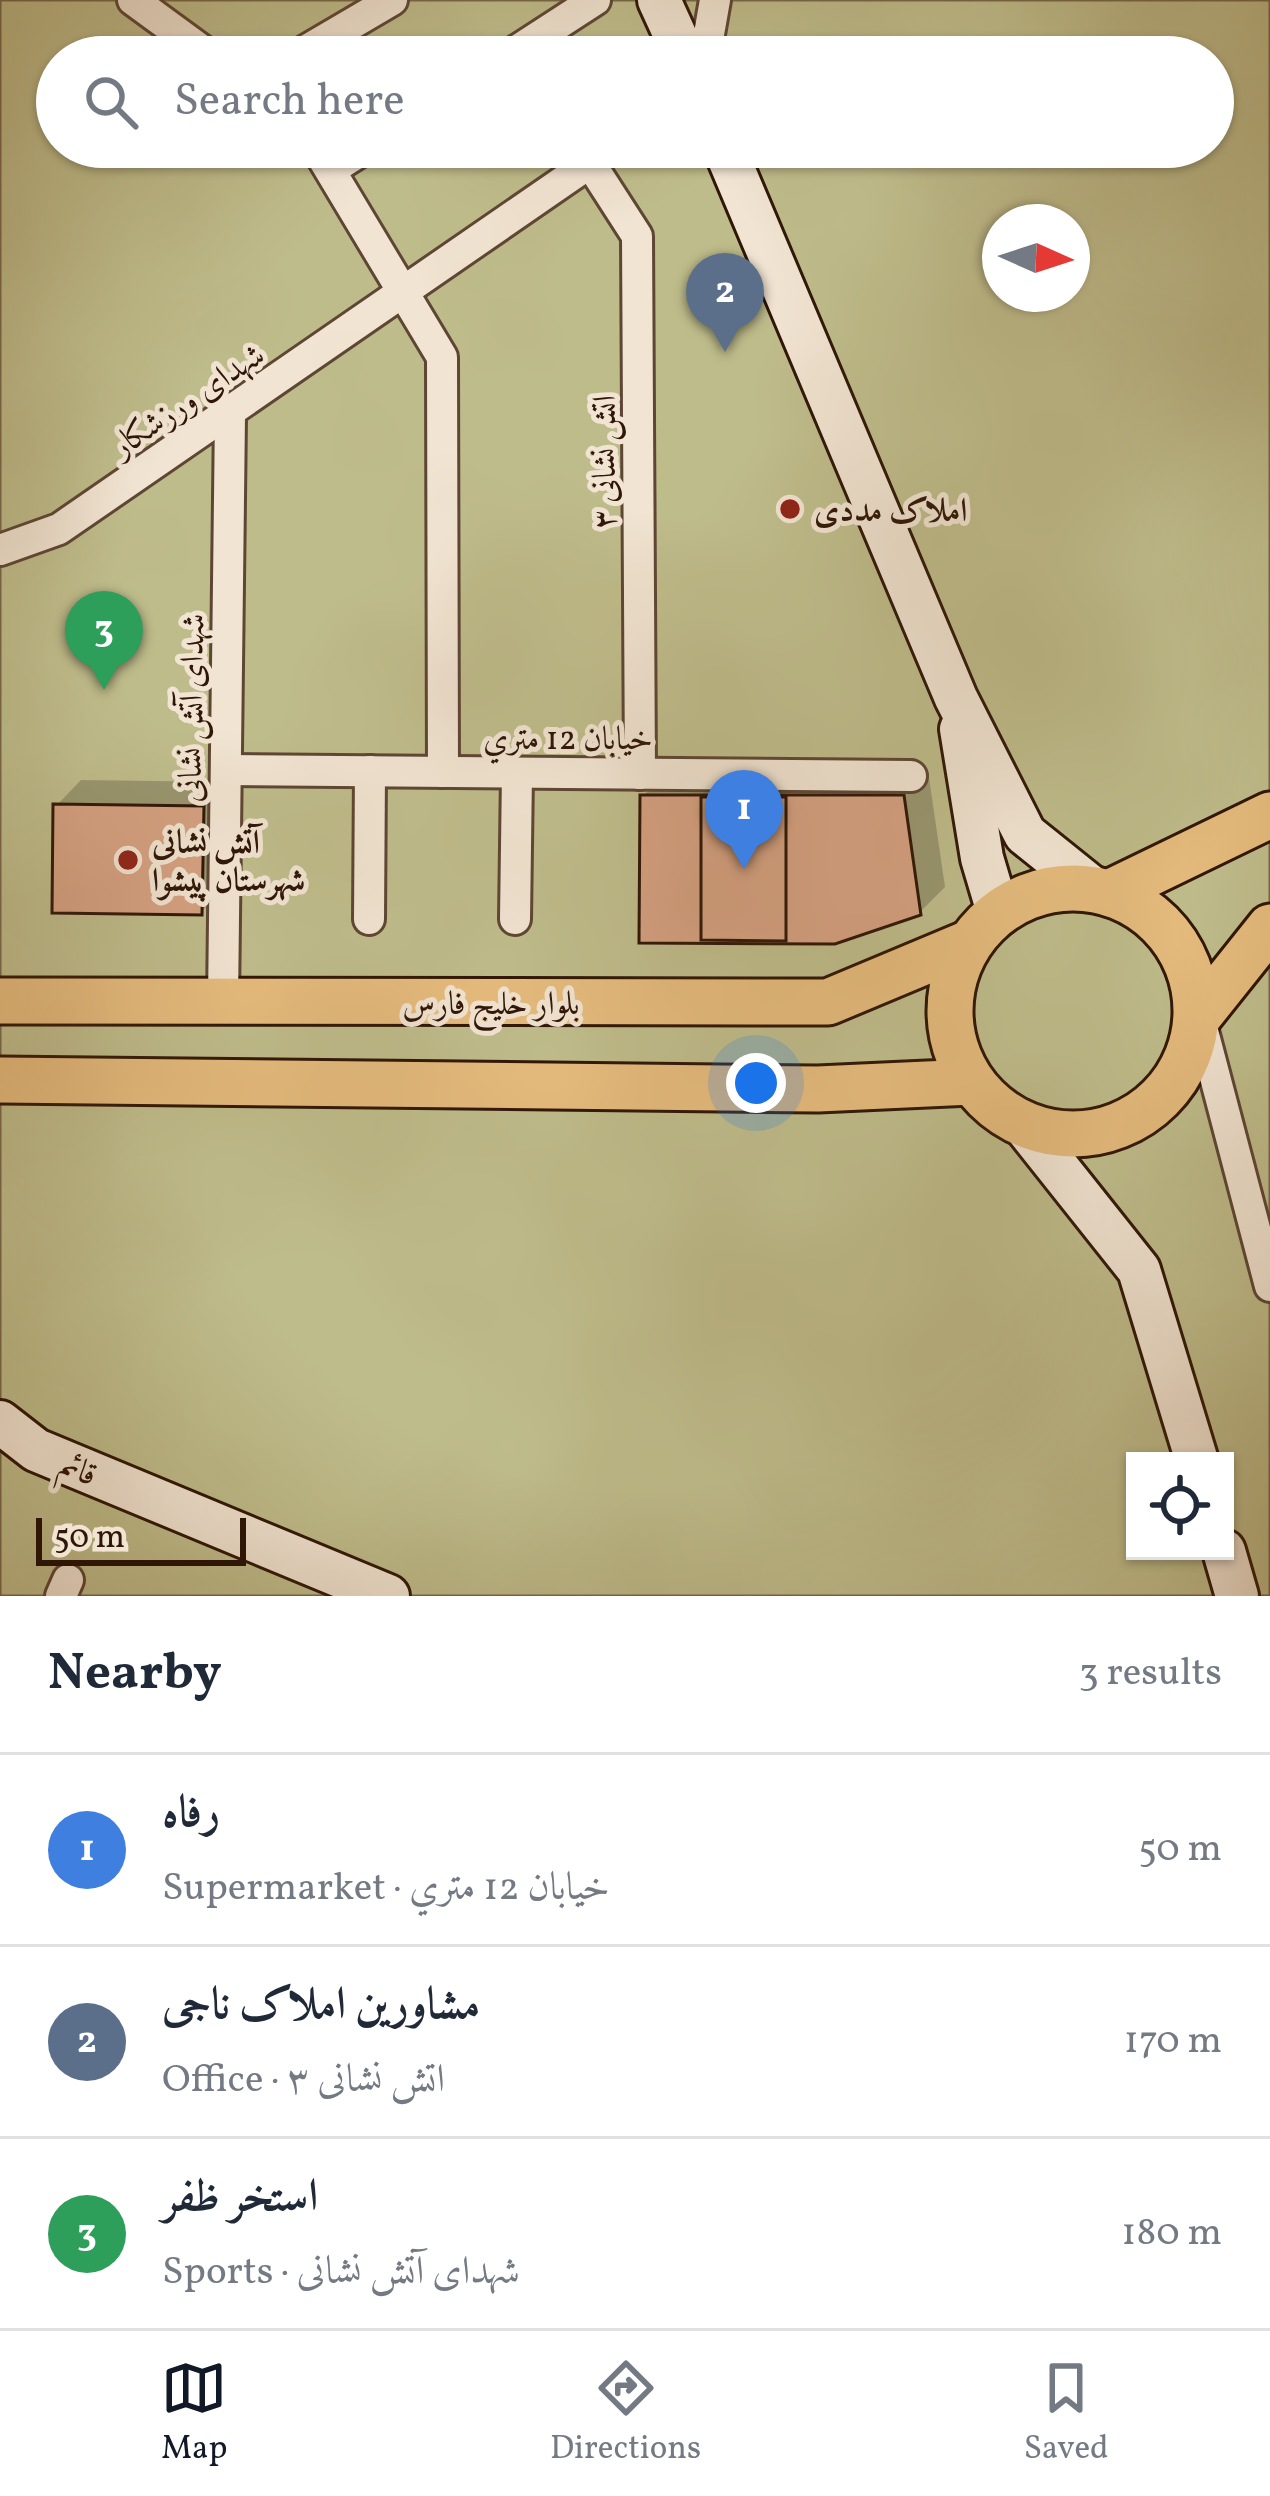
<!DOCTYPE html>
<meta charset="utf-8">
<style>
body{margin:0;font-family:Vollkorn,Amiri,serif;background:#f6f6f7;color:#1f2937}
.controls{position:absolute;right:36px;bottom:36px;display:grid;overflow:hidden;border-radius:0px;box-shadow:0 3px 9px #0004}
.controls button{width:108px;height:108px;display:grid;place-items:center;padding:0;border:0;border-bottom:3px solid #e0e1e3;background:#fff;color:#1f2937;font:60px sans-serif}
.compass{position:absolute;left:982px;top:204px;width:108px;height:108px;border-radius:50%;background:#fff;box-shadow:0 3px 9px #0004;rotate:93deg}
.scale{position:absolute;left:36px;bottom:30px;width:210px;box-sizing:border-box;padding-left:12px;border:6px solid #2f1607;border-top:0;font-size:33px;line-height:42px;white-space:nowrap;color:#2f1607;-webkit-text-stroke:9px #f1e4d2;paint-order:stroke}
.you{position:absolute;left:756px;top:1083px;width:42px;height:42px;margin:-30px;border:9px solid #fff;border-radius:50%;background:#1a73e8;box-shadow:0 0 0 18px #1a73e833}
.badge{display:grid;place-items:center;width:78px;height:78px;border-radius:50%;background:#111827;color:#fff;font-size:39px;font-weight:700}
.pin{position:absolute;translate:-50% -99px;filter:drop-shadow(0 3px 6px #0008)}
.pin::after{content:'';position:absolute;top:63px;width:42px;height:36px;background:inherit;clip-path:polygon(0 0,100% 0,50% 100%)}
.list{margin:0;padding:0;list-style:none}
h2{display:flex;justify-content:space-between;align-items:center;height:156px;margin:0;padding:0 48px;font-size:51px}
h2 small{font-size:39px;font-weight:400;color:#747a83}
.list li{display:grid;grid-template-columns:78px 1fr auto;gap:36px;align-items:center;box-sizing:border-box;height:192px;padding:0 48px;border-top:3px solid #e0e1e3}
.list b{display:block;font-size:45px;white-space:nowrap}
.list p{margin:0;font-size:39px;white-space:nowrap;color:#747a83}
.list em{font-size:39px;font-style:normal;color:#747a83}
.icon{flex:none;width:66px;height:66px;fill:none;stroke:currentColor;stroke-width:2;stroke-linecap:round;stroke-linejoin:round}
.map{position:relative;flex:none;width:1270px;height:1596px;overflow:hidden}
.search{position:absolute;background:#fff;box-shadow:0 3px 9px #0004;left:36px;right:36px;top:36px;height:132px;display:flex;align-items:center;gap:30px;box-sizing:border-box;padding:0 42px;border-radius:66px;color:#747a83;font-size:45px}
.sheet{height:732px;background:#fff}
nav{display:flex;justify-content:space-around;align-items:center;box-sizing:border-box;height:168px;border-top:3px solid #e0e1e3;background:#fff;font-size:33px;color:#747a83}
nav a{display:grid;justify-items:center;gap:6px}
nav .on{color:#111827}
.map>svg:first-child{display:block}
</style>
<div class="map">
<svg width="1270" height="1596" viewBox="0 0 1270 1596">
<rect width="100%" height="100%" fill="#ead6ba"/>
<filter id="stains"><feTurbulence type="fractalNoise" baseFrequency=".00167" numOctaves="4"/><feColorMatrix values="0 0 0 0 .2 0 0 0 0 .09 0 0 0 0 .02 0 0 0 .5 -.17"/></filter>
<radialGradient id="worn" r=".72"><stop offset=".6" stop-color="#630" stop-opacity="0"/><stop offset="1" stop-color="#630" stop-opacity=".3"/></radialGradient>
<path fill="#bfbc8b" stroke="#776949" stroke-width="3" fill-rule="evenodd" d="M0 0H1270V1596H0ZM57 57H1213V147H57ZM1000 222H1072V294H1000ZM1135 1461H1225V1551H1135Z"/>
<g fill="#0003">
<path d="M668 771H928L945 887 919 913 643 796Z"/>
<path d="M81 780 228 782 226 887 201 912 56 806Z"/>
</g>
<g fill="#d5a181" stroke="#2f1607" stroke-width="3">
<path d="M640 795H904L921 915 835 944 639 943Z"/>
<path d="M701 797H786V941L701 940Z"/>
<path d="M53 804 204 806 202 915 52 913Z"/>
</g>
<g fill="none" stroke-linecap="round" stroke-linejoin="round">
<g stroke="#5e4634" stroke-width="36">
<g id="street">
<path d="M133 0 211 57"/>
<path d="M295 57 392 0"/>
<path d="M507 57 595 0"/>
<path d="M705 57 715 0"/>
<path d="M316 147 442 357 443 772"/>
<path d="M590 163 637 236 640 774"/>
<path d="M332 169 367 147"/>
<path d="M0 550 59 529 613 147"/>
<path d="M226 770 911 776"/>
<path d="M369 919 370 771"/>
<path d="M515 919 517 773"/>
<path d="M223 1002 230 415"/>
<path d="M1199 1016 1270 1286"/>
<path d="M61 1596 68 1580"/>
</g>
</g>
<g stroke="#2f1607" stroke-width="48">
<g id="secondary">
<path d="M659 0 685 57"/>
<path d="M724 147 956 698 1025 834 1096 891"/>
<path d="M961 729 982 858 998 912"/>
<path d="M1023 1124 1139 1270 1197 1461"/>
<path d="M0 1422 36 1450 388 1596"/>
<path d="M1224 1551 1237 1596"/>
</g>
</g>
<g stroke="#2f1607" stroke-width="51">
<g id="primary">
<circle cx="1073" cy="1011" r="123"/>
<path d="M1109 893 1270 815"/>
<path d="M0 1001 828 1002 969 943"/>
<path d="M1199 1016 1270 927"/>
<path d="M0 1080 818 1089 971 1082"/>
</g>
</g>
<use href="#street" stroke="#f1e4d2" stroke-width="30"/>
<use href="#secondary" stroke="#f1e4d2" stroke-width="42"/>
<use href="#primary" stroke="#e5bb7d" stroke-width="45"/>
</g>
<g fill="#8f2418" stroke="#f1e4d2" stroke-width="4.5">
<circle cx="790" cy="509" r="12"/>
<circle cx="128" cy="860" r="12"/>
</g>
<g text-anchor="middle" stroke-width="10" stroke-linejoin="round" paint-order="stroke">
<g font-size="33" fill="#2f1607" stroke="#f1e4d2">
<text transform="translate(187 399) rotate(-34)" y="12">شهدای ورزشکار</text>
<text transform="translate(603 462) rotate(-90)" y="12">اتش نشانی ۳</text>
<text transform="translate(190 708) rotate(-89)" y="12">شهدای آتش نشانی</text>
<text x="568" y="749">خيابان 12 متري</text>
<text x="491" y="1014">بلوار خلیج فارس</text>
<text transform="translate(79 1468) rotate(23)" y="12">قائم</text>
</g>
<g font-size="33" font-weight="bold" fill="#2f1607" stroke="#f1e4d2" text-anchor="start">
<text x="814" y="521">املاک مددی</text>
<text x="152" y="853">آتش نشانی<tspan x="152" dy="38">شهرستان پیشوا</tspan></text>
</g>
</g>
<rect width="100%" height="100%" filter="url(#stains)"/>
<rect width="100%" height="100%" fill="url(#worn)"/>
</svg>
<div class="controls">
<button><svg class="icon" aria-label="locate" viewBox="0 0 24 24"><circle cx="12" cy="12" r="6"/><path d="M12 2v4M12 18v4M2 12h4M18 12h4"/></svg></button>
</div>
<svg class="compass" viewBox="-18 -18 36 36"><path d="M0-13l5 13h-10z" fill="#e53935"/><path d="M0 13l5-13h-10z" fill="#747a83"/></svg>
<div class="scale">50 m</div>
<div class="you"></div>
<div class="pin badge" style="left:744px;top:869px;background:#3f7fe0">1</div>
<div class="pin badge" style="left:725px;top:352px;background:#5c6f8a">2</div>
<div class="pin badge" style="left:104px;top:690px;background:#2e9e5b">3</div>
<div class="search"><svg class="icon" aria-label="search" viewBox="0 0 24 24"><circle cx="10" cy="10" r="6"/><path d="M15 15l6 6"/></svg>Search here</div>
</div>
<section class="sheet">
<h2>Nearby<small>3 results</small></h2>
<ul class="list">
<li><span class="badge" style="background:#3f7fe0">1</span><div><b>رفاه</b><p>Supermarket · خيابان 12 متري</p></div><em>50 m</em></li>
<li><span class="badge" style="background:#5c6f8a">2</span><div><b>مشاورین املاک ناجی</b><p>Office · اتش نشانی ۳</p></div><em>170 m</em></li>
<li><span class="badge" style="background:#2e9e5b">3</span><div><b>استخر ظفر</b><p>Sports · شهدای آتش نشانی</p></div><em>180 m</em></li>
</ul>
</section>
<nav>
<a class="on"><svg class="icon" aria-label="map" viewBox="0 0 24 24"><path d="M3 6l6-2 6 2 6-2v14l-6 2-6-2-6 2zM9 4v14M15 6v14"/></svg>Map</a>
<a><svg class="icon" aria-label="directions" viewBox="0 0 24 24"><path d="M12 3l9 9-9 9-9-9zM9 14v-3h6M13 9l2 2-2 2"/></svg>Directions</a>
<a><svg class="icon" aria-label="saved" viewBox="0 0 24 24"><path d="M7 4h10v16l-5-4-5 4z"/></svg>Saved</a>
</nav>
